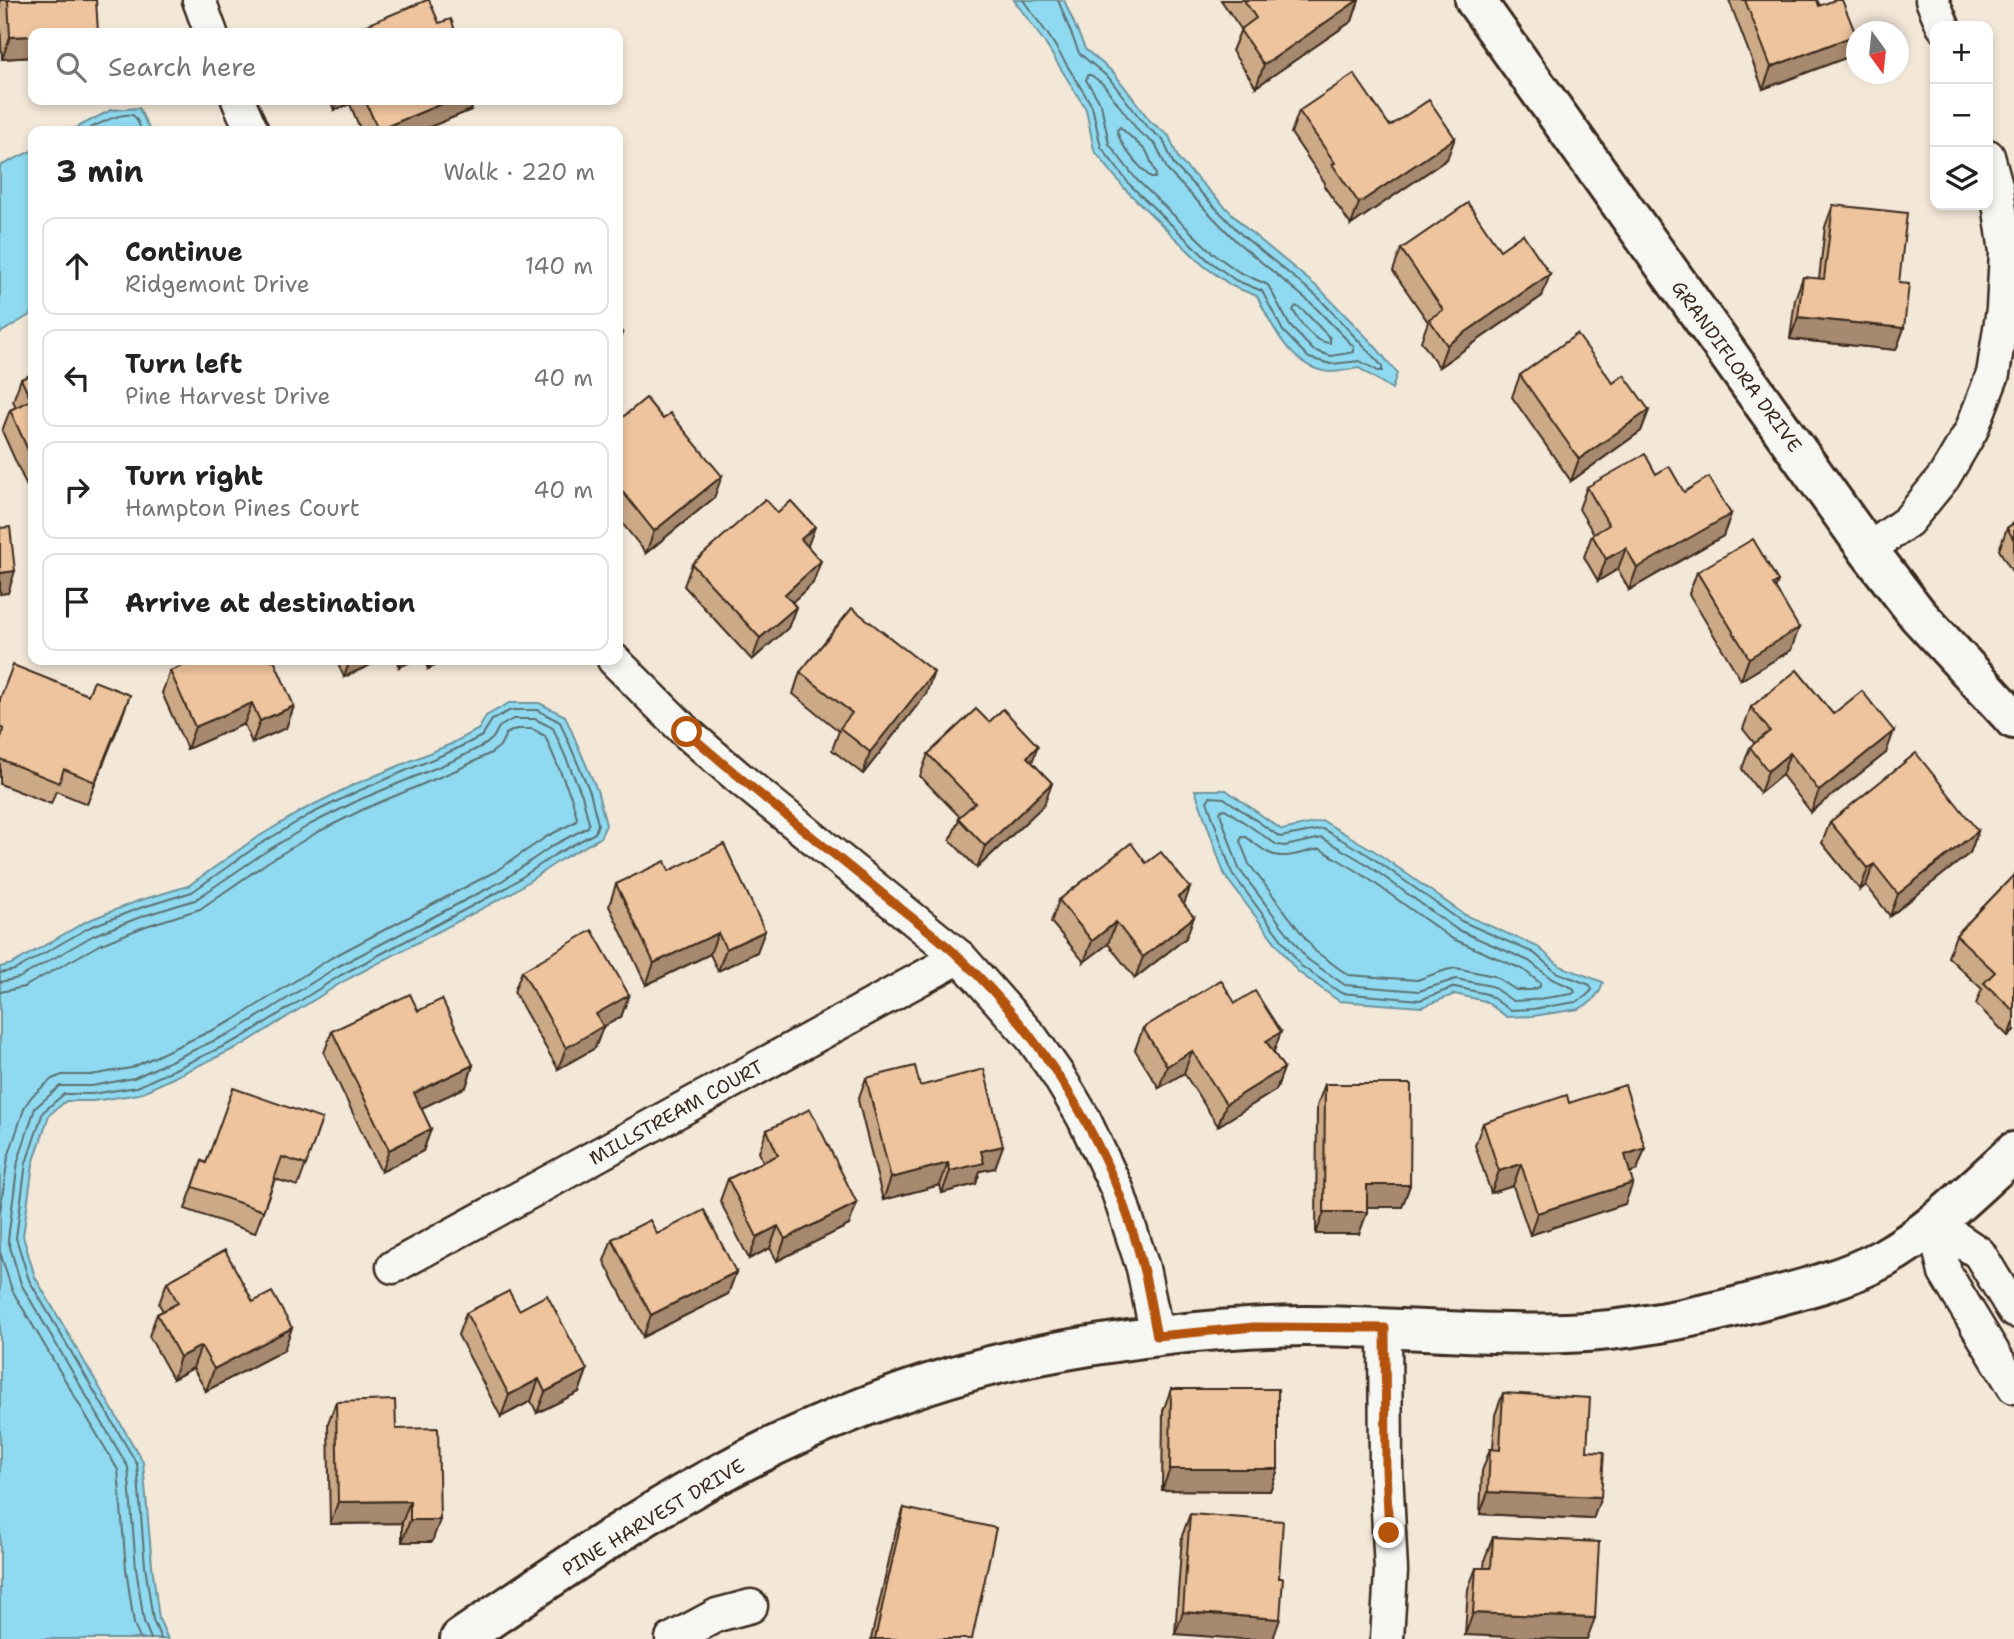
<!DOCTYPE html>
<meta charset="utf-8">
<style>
body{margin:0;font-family:"Shantell Sans",sans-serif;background:#f2f2f2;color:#222}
.controls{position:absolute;right:21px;top:21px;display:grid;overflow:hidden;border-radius:14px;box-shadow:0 4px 10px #0003}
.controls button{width:63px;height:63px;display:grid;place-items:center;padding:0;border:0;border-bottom:2px solid #e0e0e0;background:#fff;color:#222;font:35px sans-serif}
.compass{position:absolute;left:1846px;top:21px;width:63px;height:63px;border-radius:50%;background:#fff;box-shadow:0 4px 10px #0003;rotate:165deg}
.stop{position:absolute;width:21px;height:21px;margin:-16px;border:5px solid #b45309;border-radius:50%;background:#fff}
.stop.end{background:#b45309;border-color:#fff;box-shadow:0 2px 7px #0008}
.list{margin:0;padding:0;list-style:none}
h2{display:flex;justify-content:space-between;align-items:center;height:91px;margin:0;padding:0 28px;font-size:30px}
h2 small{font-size:23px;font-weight:400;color:#767676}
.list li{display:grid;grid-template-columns:46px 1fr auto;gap:21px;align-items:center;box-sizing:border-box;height:98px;margin:0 14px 14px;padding:0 14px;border:2px solid #e0e0e0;border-radius:14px}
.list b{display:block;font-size:26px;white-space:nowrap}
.list p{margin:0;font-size:23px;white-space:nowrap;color:#767676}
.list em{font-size:23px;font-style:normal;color:#767676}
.icon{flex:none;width:38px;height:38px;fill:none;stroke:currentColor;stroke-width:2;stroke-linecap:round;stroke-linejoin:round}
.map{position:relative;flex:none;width:2014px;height:1639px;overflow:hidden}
.search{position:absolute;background:#fff;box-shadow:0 4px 10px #0003;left:28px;top:28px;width:595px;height:77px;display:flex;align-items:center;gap:18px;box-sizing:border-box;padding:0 24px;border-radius:14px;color:#767676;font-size:26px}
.panel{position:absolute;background:#fff;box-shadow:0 4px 10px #0003;left:28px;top:126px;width:595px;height:539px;border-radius:14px}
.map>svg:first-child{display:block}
</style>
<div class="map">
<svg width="2014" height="1639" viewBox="0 0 2014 1639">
<rect width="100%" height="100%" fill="#f3e7d8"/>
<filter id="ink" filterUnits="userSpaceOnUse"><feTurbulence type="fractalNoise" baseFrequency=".0143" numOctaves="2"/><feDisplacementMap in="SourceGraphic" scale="14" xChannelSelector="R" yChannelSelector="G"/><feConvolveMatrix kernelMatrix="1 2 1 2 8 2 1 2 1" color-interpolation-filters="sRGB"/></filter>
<g filter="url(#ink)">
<g fill="#8fdaf0" stroke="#6d949c" stroke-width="2">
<path d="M1014 0H1064L1085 49 1114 73 1151 122 1169 136 1179 160 1248 230 1322 291 1374 345 1397 373 1392 389 1359 368C1350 369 1340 372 1331 372 1292 370 1272 326 1257 296L1232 286 1204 266 1125 189 1094 150 1086 109 1043 40Z"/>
<path d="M139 108 150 131H70L111 110Z"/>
<path d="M33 150V313L0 333V166Z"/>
<path d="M509 703H539L565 716 597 790 606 825 600 838 560 860 510 894 344 981 244 1044 139 1094 93 1101H66L49 1115 33 1164 23 1236 35 1277 143 1462 152 1565 159 1619 168 1639H0V967L12 964 87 921 138 901 188 886 253 840 303 810 353 785 451 744 479 729 486 716Z"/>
<path d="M1195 790H1226L1282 830 1323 821 1373 850 1465 915 1538 947 1560 966 1603 982 1600 991 1591 1002 1579 1009 1533 1016 1507 1017 1485 1001 1455 994 1422 1007 1339 1001 1297 971 1225 876Z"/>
</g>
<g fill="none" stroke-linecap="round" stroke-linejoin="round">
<g stroke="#5d7072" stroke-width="2">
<path d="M1023 0 1049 36 1092 106 1101 147 1130 185 1208 260 1235 280 1262 291 1283 331 1309 358 1331 364 1360 361 1378 371H1382V366L1318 297 1243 236 1174 165 1163 140 1146 126 1109 78 1079 53 1058 0"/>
<path d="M1088 75H1091L1103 84 1139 132 1156 145 1168 171 1237 242 1311 303 1354 347V352L1331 356 1313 350 1290 326 1268 285 1239 272 1214 254 1136 179 1109 144 1101 104 1086 80Z"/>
<path d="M1120 127 1147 152 1156 174 1155 178H1151C1139 166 1120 147 1117 130Z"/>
<path d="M85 131C95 126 123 110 134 116 137 118 140 128 142 131"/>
<path d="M1296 306 1304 311 1330 338V343C1314 343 1300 323 1293 310Z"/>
<path d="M1210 797 1224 798 1280 837 1323 829 1370 856 1461 921 1534 953 1556 972 1590 985 1592 990 1586 996 1576 1002 1533 1009 1510 1010 1487 994 1455 987 1420 1000 1341 993 1301 966 1232 873 1207 801Z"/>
<path d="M1225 809 1277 845 1285 846 1322 838 1365 863 1456 929 1529 961 1552 979 1573 988 1575 992 1572 994 1532 1000 1513 1001 1491 986 1456 979 1419 991 1345 985 1307 959 1239 869 1220 813 1221 810Z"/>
<path d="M1242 837H1246C1253 842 1261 849 1269 853 1285 861 1304 851 1320 849L1359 872 1451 938 1524 970 1540 983V987L1531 990H1516L1494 976 1456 968 1446 970 1417 980 1348 975 1315 951 1249 864 1240 841Z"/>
<path d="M0 973 15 970 90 927 140 908 192 892 257 846 307 816 356 792 454 750 482 736 492 720 511 710H537L560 722 590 792 598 824 595 833 556 854 506 888 341 975 241 1038 137 1087 92 1094H64L43 1112 26 1163 16 1238 29 1280 137 1464 145 1566 153 1620 161 1639"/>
<path d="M0 982 19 978 94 935 143 916 195 900 262 854 311 824 359 800 457 759 486 744 493 738 499 727 513 719H535L553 728 582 795 589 823 588 827 552 846 502 881 337 967 237 1030 134 1078 92 1086H60L35 1108 18 1161 8 1240 21 1284 128 1467 136 1568 144 1622 151 1639"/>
<path d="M0 992 24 987 99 945 146 926 200 909 268 862 316 833 364 809 461 768 491 753 500 746 506 734 516 729H532L545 736 572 799 577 818 575 822 546 837 496 871 331 958 232 1021 131 1068 91 1075H62L52 1079 32 1096 25 1106 8 1157 0 1211"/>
<path d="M0 1252 12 1290 118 1470 126 1569 134 1624 140 1639"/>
</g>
<g stroke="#3b2a1e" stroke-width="37">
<g id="street">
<path d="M199 0 211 33"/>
<path d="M1932 0 1943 26"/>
<path d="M238 100 252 131"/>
<path d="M1868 550 1908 521 1944 477 1971 431 1993 374 2003 309 2006 252 1997 189 1988 156"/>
<path d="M614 660 686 732 738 777 960 957 1032 1038 1058 1075 1083 1117 1117 1189 1143 1268 1157 1336"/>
<path d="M1934 1223 1945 1273 2014 1387"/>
<path d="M1934 1223 1979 1253 2014 1311"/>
<path d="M393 1267 960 957"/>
<path d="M1385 1328 1386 1470 1391 1571 1387 1639"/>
<path d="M672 1639 717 1615 751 1606"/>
</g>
</g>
<g stroke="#3b2a1e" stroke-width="44">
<g id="secondary">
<path d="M1475 0 1868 550 1918 615 2014 719"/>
<path d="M460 1639C542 1584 622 1527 708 1480 804 1427 921 1379 1029 1357 1120 1339 1212 1327 1305 1326 1392 1326 1479 1336 1566 1333 1633 1331 1700 1317 1765 1299 1804 1289 1847 1278 1884 1258 1932 1231 1973 1189 2014 1152"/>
</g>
</g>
<use href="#street" stroke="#f6f6f2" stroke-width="32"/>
<use href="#secondary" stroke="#f6f6f2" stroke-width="38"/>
</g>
<g fill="#cca987" stroke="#3b2a1e" stroke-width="2">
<path d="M0 0H96L33 33V57L2 59 0 25Z"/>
<path d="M1221 0H1359L1352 21 1256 87 1232 51 1241 29Z"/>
<path d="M1729 0H1817L1848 57 1763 89Z"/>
<path d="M330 100H475L471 110 420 131H361L350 104 334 110Z"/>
<path d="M1299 111 1390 126 1447 159 1351 225 1324 186 1325 183 1291 133Z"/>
<path d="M1833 205 1899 283 1904 328 1896 350 1790 339 1795 299 1803 277 1819 279 1825 227Z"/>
<path d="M1401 249 1542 296 1439 367 1421 341 1428 322 1393 271Z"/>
<path d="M33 374V500L2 431 10 410 16 407 13 401 21 379Z"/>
<path d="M1520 375 1613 383 1649 410 1641 431 1571 481 1512 397Z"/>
<path d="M618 421 714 498 646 553 618 518Z"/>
<path d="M1656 474 1684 492 1731 514 1723 536 1629 590 1618 569 1598 581 1584 557 1592 535 1594 534 1579 509 1587 487Z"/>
<path d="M2014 523V575L1999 550 2007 528Z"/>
<path d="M808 546 813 583 792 602 796 607 788 628 752 660 684 586 692 564Z"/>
<path d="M1697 572 1778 581 1775 589 1791 650 1741 680 1689 594Z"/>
<path d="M336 660H381L344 677Z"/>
<path d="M396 660H415L399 667Z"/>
<path d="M424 660H448L428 669Z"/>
<path d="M170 671 294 706 286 728 252 743 244 724 187 749 162 693Z"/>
<path d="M800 672 926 694 863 774 832 750 839 731 793 694Z"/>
<path d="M0 699 122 717 87 804 56 791 51 804 0 784Z"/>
<path d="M1751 707 1833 714 1886 753 1811 812 1782 775 1760 793 1742 769 1750 747 1755 744 1743 729Z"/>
<path d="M989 722 1032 763 1052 783 1044 805 977 868 950 840 960 817 920 776 928 754Z"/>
<path d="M1830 822 1978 831 1970 853 1890 916 1866 885 1860 890 1822 843Z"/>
<path d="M1146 863 1184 904 1186 938 1135 978 1108 944 1084 962 1051 922 1059 900Z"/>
<path d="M669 871 757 952 718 971 710 954 646 985 609 906 616 884Z"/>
<path d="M2014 875V1030L2008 1036 1976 1004 1982 989 1948 957 1956 935Z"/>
<path d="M522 971 629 995 621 1017 603 1027 595 1048 558 1069 514 992Z"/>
<path d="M1235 1003 1273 1052 1284 1068 1276 1090 1218 1126 1184 1073 1159 1088 1135 1050 1143 1028Z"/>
<path d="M418 1011 473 1065 466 1087 421 1108 431 1129 423 1151 381 1172 324 1053 332 1031Z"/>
<path d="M866 1078 920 1086 995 1168 980 1171 976 1184 942 1193 940 1185 883 1200 858 1100Z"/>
<path d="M1325 1084 1410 1185 1402 1207H1367V1212L1359 1234H1316L1317 1106Z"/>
<path d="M322 1119 298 1186 275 1179 255 1233 185 1209 202 1161 206 1163Z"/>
<path d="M1483 1123 1645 1148 1637 1170 1630 1173 1625 1204 1530 1235 1513 1186 1491 1193 1475 1145Z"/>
<path d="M767 1130 849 1225 777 1261 770 1248 749 1259 720 1201 728 1179 763 1162 759 1152Z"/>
<path d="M657 1234 736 1272 728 1294 643 1337 604 1261 612 1239Z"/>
<path d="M167 1282 253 1302 284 1350 206 1391 193 1368 173 1379 149 1336 157 1314 163 1311 159 1304Z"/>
<path d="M519 1310 587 1370 579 1392 537 1413 531 1401 501 1417 458 1335 466 1313Z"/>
<path d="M1171 1389 1278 1469 1270 1491 1162 1490 1163 1411Z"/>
<path d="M1503 1393 1587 1451 1601 1497 1593 1519 1480 1514 1482 1471 1490 1449H1493L1495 1415Z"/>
<path d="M336 1402 396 1429 432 1542H402V1523L330 1524 328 1423Z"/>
<path d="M904 1508 972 1639H871L896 1530Z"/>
<path d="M1190 1514 1279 1578 1175 1634 1182 1536Z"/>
<path d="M1493 1537 1599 1542 1465 1635 1468 1589 1476 1568H1484L1485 1558Z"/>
</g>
<g fill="#a6896e" stroke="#3b2a1e" stroke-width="2">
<path d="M1358 0H1359L1352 21 1256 87 1264 65Z"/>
<path d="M1856 35 1848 57 1763 89 1771 67Z"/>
<path d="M33 36V57L2 59 10 37Z"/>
<path d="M338 100H352L350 104 334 110Z"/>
<path d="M451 100H475L471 110 420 131H377L378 130Z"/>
<path d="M1455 138 1447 159 1351 225 1359 203Z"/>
<path d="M1550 274 1542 296 1439 367 1447 345Z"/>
<path d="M1798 317 1904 328 1896 350 1790 339Z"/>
<path d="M622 333 618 345V336Z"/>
<path d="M1649 410 1641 431 1571 481 1579 459Z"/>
<path d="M722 476 714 498 646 553 654 531Z"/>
<path d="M1731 514 1723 536 1629 590 1637 568Z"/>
<path d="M815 527 807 548 801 539Z"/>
<path d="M1626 548 1618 569 1598 581 1606 559Z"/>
<path d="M821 561 813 583 777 616 785 594Z"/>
<path d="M15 571 8 593 0 594V573Z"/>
<path d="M796 607 788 628 752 660 760 638Z"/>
<path d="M1799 628 1791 650 1741 680 1749 658Z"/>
<path d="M350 660H381L344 677Z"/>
<path d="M402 660H415L399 667Z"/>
<path d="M432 660H448L428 669Z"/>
<path d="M934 672 926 694 863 774 870 752Z"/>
<path d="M130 695 122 717 87 804 95 782Z"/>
<path d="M252 703 244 724 187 749 195 727Z"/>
<path d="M294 706 286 728 252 743 260 721Z"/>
<path d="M1894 731 1886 753 1811 812 1819 791Z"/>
<path d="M1038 746 1030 768 1027 757Z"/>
<path d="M1790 753 1782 775 1760 793 1768 771Z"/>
<path d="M1052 783 1044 805 977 868 985 846Z"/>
<path d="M1978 831 1970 853 1890 916 1898 894Z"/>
<path d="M1874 864 1866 885 1860 890 1868 868Z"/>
<path d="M1190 888 1182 910 1178 897Z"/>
<path d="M1194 917 1186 938 1135 978 1143 957Z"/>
<path d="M1116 922 1108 944 1084 962 1092 941Z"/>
<path d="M765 931 757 952 718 971 726 949Z"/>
<path d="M718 933 710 954 646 985 654 963Z"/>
<path d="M629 995 621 1017 603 1027 595 1048 558 1069 566 1048 596 1014Z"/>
<path d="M2014 1020V1030L2008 1036Z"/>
<path d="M1281 1032 1273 1054 1266 1041Z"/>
<path d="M1192 1051 1184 1073 1159 1088 1167 1066Z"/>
<path d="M473 1065 466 1087 407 1115 414 1093Z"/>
<path d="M1284 1068 1276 1090 1218 1126 1226 1104Z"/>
<path d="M431 1129 423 1151 381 1172 389 1150Z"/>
<path d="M1003 1146 995 1168 980 1171 976 1184 942 1193 950 1171 981 1151Z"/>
<path d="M1645 1148 1637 1170 1617 1177 1625 1155Z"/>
<path d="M948 1163 940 1185 883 1200 891 1178Z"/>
<path d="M1521 1164 1513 1186 1491 1193 1499 1171Z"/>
<path d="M1633 1183 1625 1204 1530 1235 1537 1213Z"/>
<path d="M1367 1185H1410L1402 1207H1359Z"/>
<path d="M857 1203 849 1225 777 1261 785 1239Z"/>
<path d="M1324 1212H1367L1359 1234H1316Z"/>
<path d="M778 1226 770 1248 749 1259 757 1237Z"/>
<path d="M736 1272 728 1294 643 1337 651 1315Z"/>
<path d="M292 1328 284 1350 206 1391 214 1369Z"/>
<path d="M201 1346 193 1368 173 1379 180 1357Z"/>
<path d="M587 1370 579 1392 537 1413 545 1392Z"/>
<path d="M539 1379 531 1401 501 1417 509 1395Z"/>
<path d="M1170 1469H1278L1270 1491 1162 1490Z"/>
<path d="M1488 1492 1601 1497 1593 1519 1480 1514Z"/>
<path d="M410 1501 402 1523 330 1524 338 1502Z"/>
<path d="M410 1520H440L432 1542H402Z"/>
<path d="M1183 1612 1280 1619 1273 1639H1241L1175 1634Z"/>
<path d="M1473 1613 1595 1618 1587 1639H1560L1465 1635Z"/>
</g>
<g fill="#edc49d" stroke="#3b2a1e" stroke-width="2">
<path d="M8 0H96L98 32 74 33H33V36L10 37Z"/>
<path d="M427 0H429L439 23 451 19 456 33H347Z"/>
<path d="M1244 0H1358L1264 65 1240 30 1256 18Z"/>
<path d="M1745 0H1817L1819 6 1835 0H1842L1856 35 1771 67Z"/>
<path d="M1354 74 1390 126 1429 100 1455 138 1359 203 1332 164 1335 163 1299 111Z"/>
<path d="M365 100H451L378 130Z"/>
<path d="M1468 203 1500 250 1523 234 1550 274 1447 345 1429 319 1443 310 1401 249Z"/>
<path d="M1833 205 1907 213 1899 283 1909 284 1904 328 1798 317 1803 277 1824 279Z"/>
<path d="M618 326 622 333 618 336Z"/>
<path d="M1577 334 1613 383 1624 375 1649 410 1579 459 1520 375Z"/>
<path d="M33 374V461L10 410 31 400 21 379Z"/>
<path d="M646 398 663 419 670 413 722 476 654 531 618 486V421Z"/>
<path d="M1645 454 1656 474 1669 466 1684 492 1709 477 1731 514 1637 568 1626 548 1606 559 1592 535 1609 525 1587 487Z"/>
<path d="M765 499 778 513 791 501 815 527 801 539 821 561 785 594 796 607 760 638 692 564Z"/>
<path d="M2014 523V540L2007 528Z"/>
<path d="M10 527 15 571 0 573V528Z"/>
<path d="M1753 539 1778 581 1773 584 1799 628 1749 658 1697 572Z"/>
<path d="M852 608 934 672 870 752 840 728 852 713 800 672Z"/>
<path d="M196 660H274L294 706 260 721 252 703 195 727 170 671Z"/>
<path d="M13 665 88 695 94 681 130 695 95 782 64 769 59 783 0 759V740L4 729 0 727V699Z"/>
<path d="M1797 670 1833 714 1862 691 1894 731 1819 791 1790 753 1768 771 1750 747 1770 731 1751 707Z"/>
<path d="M976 709 989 722 1003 709 1038 746 1027 757 1052 783 985 846 958 818 975 803 928 754Z"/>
<path d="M1916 753 1978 831 1898 894 1874 864 1868 868 1830 822Z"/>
<path d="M1131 843 1146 863 1161 852 1190 888 1178 897 1194 917 1143 957 1116 922 1092 941 1059 900Z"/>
<path d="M724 844 765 931 726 949 718 933 654 963 616 884 665 861 669 871Z"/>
<path d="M2014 875V1011L1984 983 1995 972 1956 935Z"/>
<path d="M592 930 629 995 596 1014 603 1026 566 1048 522 971Z"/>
<path d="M1221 980 1235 1003 1255 991 1281 1032 1266 1041 1284 1068 1226 1104 1192 1051 1167 1066 1143 1028Z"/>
<path d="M410 994 418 1011 442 999 473 1065 414 1093 431 1129 389 1150 332 1031Z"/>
<path d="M915 1066 920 1086 984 1069 1003 1146 981 1151 984 1163 950 1171 948 1163 891 1178 866 1078Z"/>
<path d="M1325 1084H1411L1410 1185H1367V1212H1324Z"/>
<path d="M1625 1085 1645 1148 1625 1155 1633 1183 1537 1213 1521 1164 1499 1171 1483 1123 1567 1095 1569 1103Z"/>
<path d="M233 1088 322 1119 306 1165 282 1157 263 1211 193 1187 202 1161 206 1163Z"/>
<path d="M810 1109 857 1203 785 1239 778 1226 757 1237 728 1179 778 1155 767 1130Z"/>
<path d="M704 1210 736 1272 651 1315 612 1239 650 1220 657 1234Z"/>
<path d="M225 1250 253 1302 272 1292 292 1328 214 1369 201 1346 180 1357 157 1314 178 1303 167 1282Z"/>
<path d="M509 1291 519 1310 547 1295 587 1370 545 1392 539 1379 509 1395 466 1313Z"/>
<path d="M1171 1389H1278V1469H1170Z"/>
<path d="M1503 1393 1590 1398 1587 1451 1604 1452 1601 1497 1488 1492 1490 1449 1500 1450Z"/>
<path d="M395 1400 396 1429 438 1428 440 1520H410V1501L338 1502 336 1402Z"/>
<path d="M904 1508 996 1528 972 1639H875Z"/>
<path d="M1190 1514 1283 1521 1279 1578H1283L1280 1619 1183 1612Z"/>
<path d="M1493 1537 1599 1542 1595 1618 1473 1613 1476 1568H1491Z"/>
</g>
</g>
<g fill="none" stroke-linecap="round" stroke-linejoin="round" filter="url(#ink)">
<path stroke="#b45309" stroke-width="9" d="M687 732C749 787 814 838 878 890 905 913 935 934 960 958 1048 1041 1114 1151 1143 1268 1149 1290 1152 1313 1157 1336L1254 1327 1385 1328 1386 1470 1389 1533"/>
</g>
<g text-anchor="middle" stroke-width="5" stroke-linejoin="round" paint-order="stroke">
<g font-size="19" fill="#3b2a1e" stroke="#f6f6f2">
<text transform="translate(1737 366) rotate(54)" y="7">GRANDIFLORA DRIVE</text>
<text transform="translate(676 1112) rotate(-29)" y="7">MILLSTREAM COURT</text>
<text transform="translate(653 1517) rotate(-31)" y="7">PINE HARVEST DRIVE</text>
</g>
</g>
</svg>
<div class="controls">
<button>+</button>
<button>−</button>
<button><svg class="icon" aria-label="layers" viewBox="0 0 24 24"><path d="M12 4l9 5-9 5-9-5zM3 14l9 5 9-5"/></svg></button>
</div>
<svg class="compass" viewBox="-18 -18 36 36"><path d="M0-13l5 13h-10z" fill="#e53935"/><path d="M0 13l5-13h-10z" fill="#767676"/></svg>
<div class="stop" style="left:687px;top:732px"></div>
<div class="stop end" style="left:1389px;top:1533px"></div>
<div class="search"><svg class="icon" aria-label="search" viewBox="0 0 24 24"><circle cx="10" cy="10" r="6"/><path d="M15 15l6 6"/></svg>Search here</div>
<section class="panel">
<h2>3 min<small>Walk · 220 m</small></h2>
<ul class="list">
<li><svg class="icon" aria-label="ahead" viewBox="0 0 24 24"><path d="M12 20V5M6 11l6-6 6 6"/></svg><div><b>Continue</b><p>Ridgemont Drive</p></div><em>140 m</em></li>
<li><svg class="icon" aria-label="left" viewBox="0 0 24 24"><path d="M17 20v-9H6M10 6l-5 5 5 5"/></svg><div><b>Turn left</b><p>Pine Harvest Drive</p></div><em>40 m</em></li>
<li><svg class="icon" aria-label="right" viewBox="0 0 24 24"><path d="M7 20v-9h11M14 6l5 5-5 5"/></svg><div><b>Turn right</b><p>Hampton Pines Court</p></div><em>40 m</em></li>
<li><svg class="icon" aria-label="arrive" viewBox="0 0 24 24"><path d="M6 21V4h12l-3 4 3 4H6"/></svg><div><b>Arrive at destination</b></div></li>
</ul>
</section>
</div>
